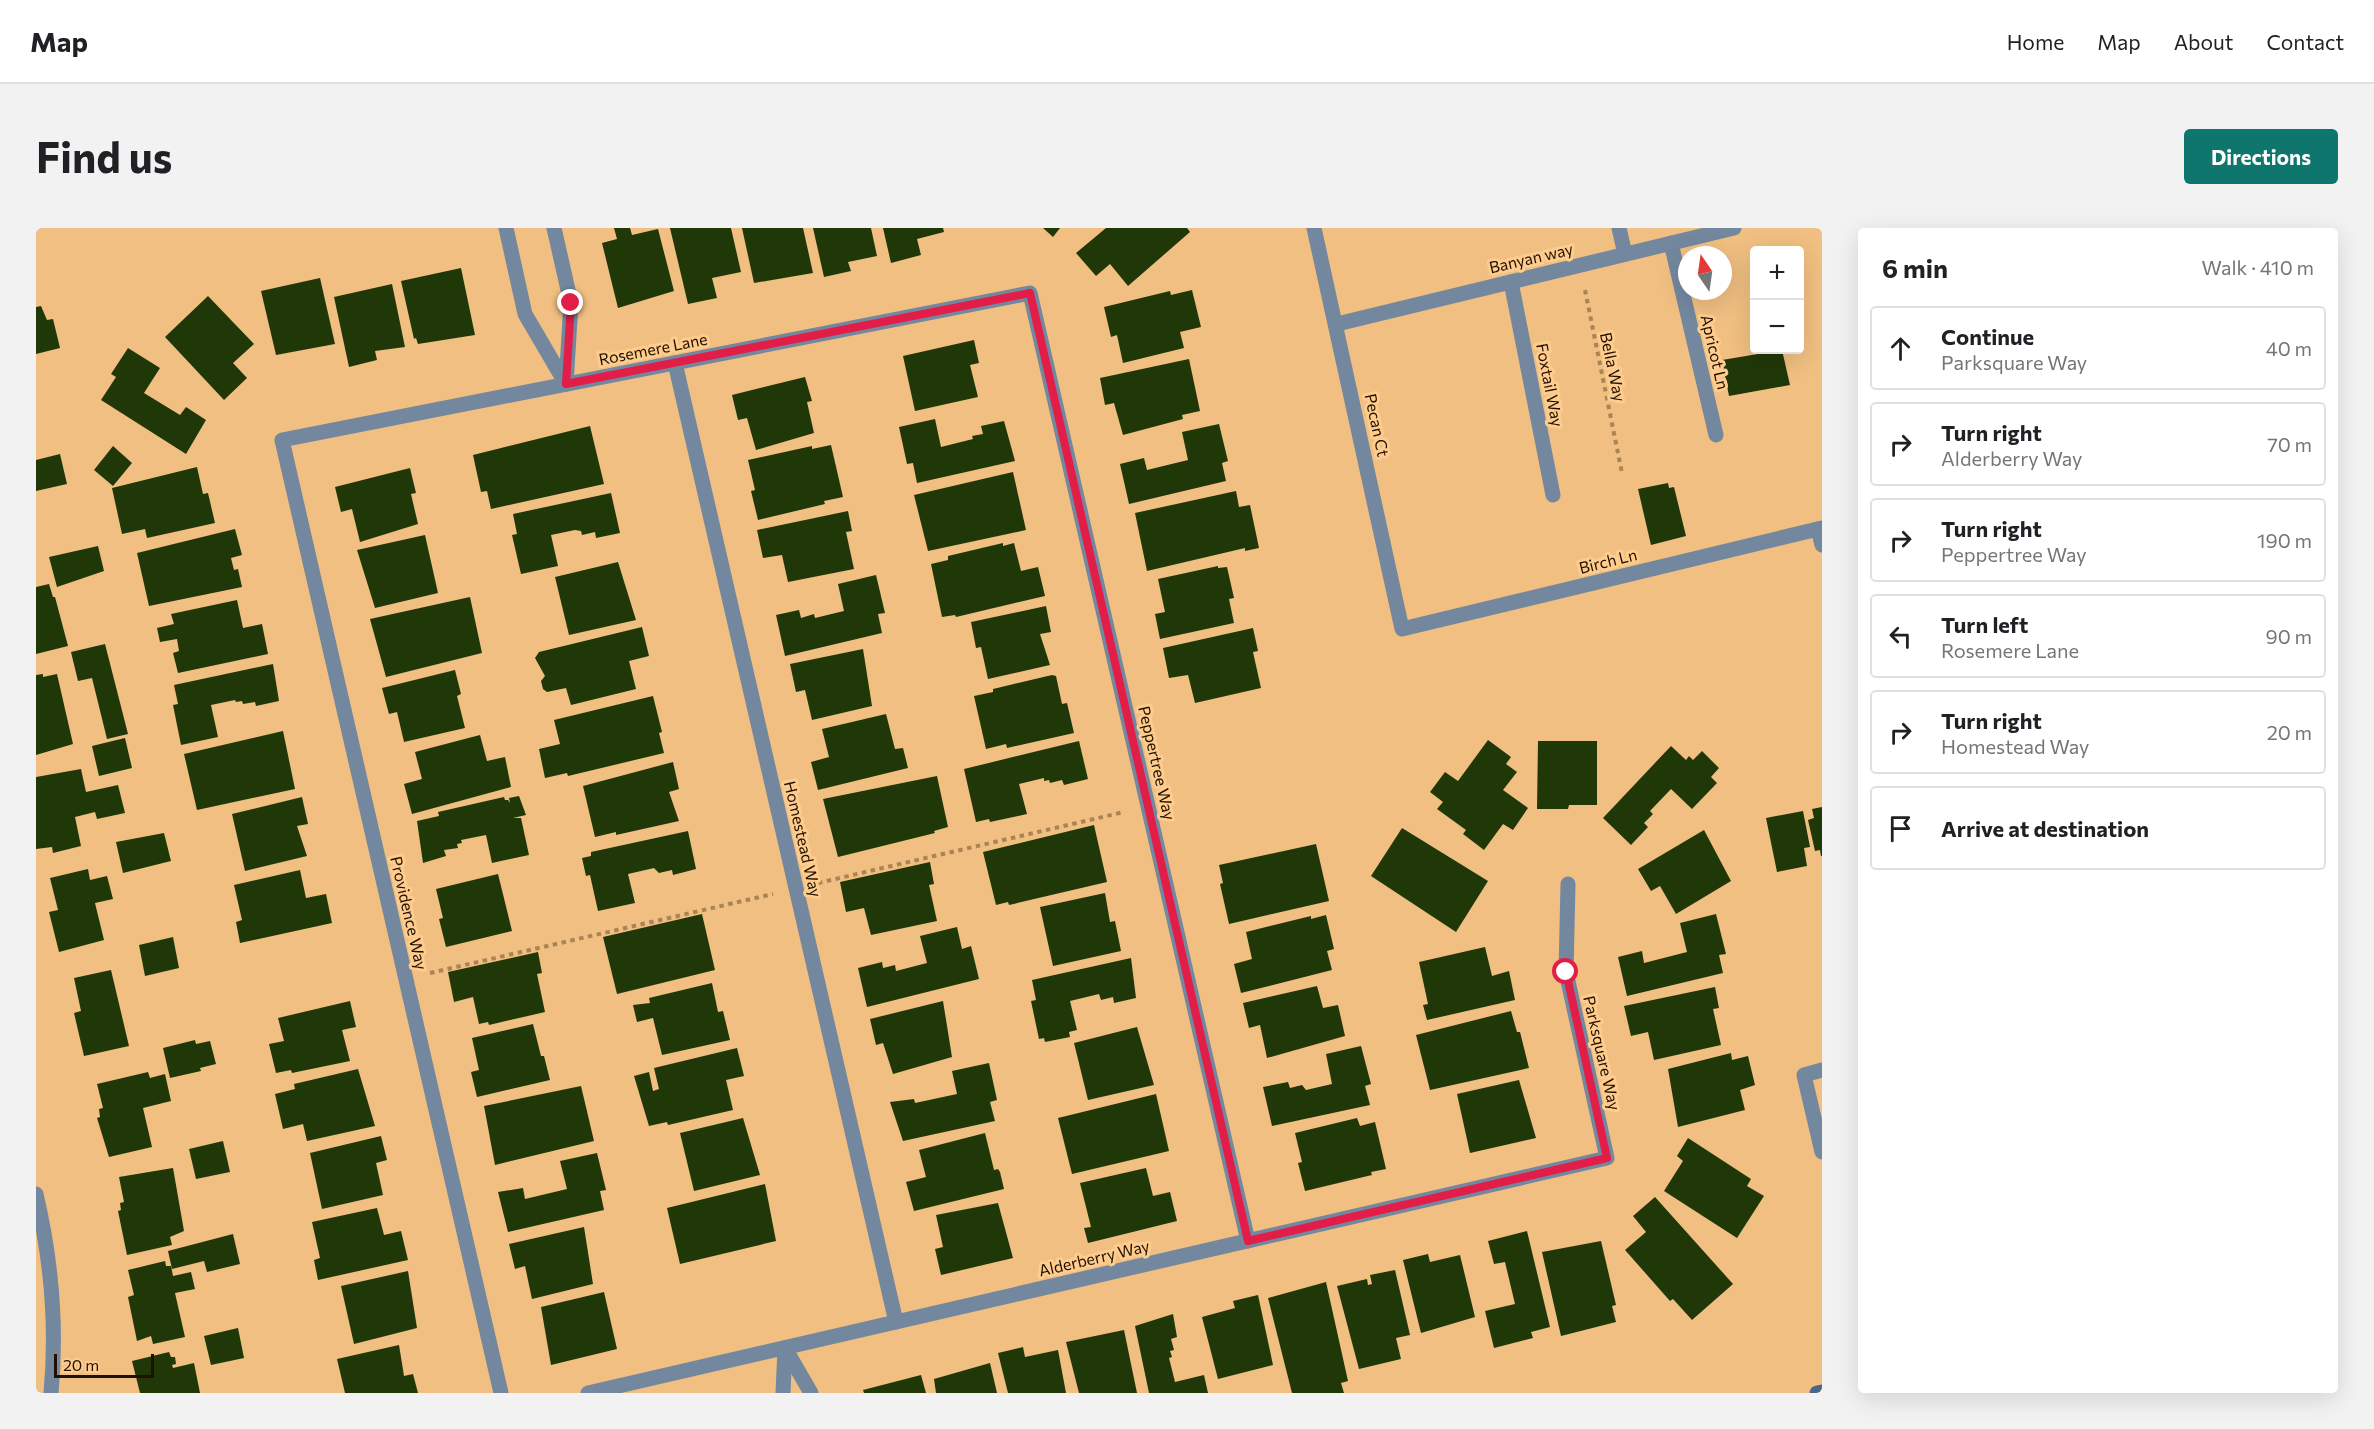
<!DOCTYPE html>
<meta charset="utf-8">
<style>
body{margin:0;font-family:Commissioner,sans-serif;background:#f2f2f2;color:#202124}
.controls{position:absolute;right:18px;top:18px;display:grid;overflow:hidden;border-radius:6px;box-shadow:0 6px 24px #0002}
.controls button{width:54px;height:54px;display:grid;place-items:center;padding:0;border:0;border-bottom:2px solid #e0e0e0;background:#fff;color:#202124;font:30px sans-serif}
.compass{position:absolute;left:1642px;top:18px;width:54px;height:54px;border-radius:50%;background:#fff;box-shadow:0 6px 24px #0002;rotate:347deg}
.scale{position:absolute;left:18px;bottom:15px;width:100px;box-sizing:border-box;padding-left:6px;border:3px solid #211000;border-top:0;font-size:16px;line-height:21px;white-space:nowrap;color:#211000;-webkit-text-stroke:4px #fecc8d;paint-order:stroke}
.stop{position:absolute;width:18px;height:18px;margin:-14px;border:4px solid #e11d48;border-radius:50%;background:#fff}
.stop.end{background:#e11d48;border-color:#fff;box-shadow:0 2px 6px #0008}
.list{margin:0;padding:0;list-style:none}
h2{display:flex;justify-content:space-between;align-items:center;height:78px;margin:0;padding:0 24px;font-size:26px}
h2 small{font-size:20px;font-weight:400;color:#757577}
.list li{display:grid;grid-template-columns:39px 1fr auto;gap:18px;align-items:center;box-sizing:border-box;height:84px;margin:0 12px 12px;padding:0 12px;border:2px solid #e0e0e0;border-radius:6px}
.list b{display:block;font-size:22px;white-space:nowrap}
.list p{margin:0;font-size:20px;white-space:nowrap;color:#757577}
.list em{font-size:20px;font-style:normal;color:#757577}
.icon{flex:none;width:33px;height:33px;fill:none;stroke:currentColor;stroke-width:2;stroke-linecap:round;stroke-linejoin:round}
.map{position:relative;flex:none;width:1786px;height:1165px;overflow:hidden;border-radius:6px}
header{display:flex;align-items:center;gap:36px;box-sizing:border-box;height:84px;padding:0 30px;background:#fff;border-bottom:2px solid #e0e0e0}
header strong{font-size:28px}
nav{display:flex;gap:33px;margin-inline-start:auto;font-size:21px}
.intro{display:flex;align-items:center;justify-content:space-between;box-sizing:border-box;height:144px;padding:0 36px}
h1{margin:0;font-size:42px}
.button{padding:15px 27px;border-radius:6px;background:#0f766e;color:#fff;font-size:21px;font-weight:700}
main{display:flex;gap:36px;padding:0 36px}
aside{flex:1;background:#fff;border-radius:6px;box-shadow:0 6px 24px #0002}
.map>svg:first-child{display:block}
</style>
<header>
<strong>Map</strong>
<nav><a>Home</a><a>Map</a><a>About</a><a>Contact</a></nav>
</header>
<div class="intro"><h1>Find us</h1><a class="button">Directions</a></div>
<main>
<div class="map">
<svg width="1786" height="1165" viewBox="0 0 1786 1165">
<rect width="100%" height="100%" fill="#f0bf81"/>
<g fill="#203808">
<path d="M578 0H594L596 7 622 1 638 63 582 80 566 15 581 11Z"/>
<path d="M634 0H695L705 44 676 50 681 70 652 76Z"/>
<path d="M706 0H767L777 45 718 55Z"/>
<path d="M777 0H835L841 28 812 34 815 43 788 49Z"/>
<path d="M847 0H907L908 4 881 11 885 27 855 35Z"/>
<path d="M1007 0H1024L1017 9Z"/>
<path d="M1070 0H1151L1154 4 1092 58 1074 36 1060 48 1040 25Z"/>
<path d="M425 40 439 107 382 116 380 110 378 111 365 53Z"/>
<path d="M284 50 299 116 240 127 225 63Z"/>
<path d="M356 56 369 119 339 123 341 132 313 139 298 69Z"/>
<path d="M1156 62 1165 99 1144 104 1148 120 1087 135 1081 107 1075 109 1068 79 1134 63 1135 67Z"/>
<path d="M172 68 218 116 197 135 211 150 188 172 129 109Z"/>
<path d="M5 78 11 92 17 91 24 120 0 126V79Z"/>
<path d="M938 112 943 135 934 137 942 169 879 183 867 128Z"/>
<path d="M92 120 124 140 108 165 144 187 150 179 170 192 150 226 65 172 80 149 75 146Z"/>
<path d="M1746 122 1754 157 1693 168 1686 132Z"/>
<path d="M1153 131 1164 183 1146 187 1147 191 1087 207 1078 175 1069 177 1064 150Z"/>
<path d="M769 149 776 173 771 174 778 205 720 222 711 190 702 192 696 167Z"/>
<path d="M899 191 905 219 937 211 936 208 947 206 945 198 968 193 979 233 881 255 877 235 871 236 863 199Z"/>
<path d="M1183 196 1192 233 1186 235 1190 253 1093 276 1084 236 1108 230 1111 242 1152 232 1146 204Z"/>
<path d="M554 198 568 256 455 281 451 263 445 264 437 227Z"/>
<path d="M795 217 807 269 788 273 789 276 722 292 715 263 719 262 712 232 776 218V221Z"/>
<path d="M77 218 96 235 77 258 58 242Z"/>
<path d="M24 226 31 256 0 263V232Z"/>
<path d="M161 239 167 266 172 265 179 295 111 310 109 301 86 306 76 260Z"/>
<path d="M374 240 380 265 375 266 382 296 324 314 316 281 305 284 299 259Z"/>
<path d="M977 244 990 302 892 323 878 267Z"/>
<path d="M1632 255 1633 260 1638 259 1650 308 1615 317 1602 261Z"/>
<path d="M1200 263 1203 279 1214 277 1223 320 1209 323V320L1111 343 1099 285Z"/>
<path d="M575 265 584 305 560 310 559 304 546 307 545 303 539 302 515 307 522 338 485 346 476 307 481 306 477 286Z"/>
<path d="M812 283 816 303 810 304 818 341 752 354 746 327 727 330 721 302Z"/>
<path d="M199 301 206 327 195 330 198 342 202 341 206 359 113 378 101 325Z"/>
<path d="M389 307 402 365 339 380 321 322Z"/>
<path d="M967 315V318L978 315 985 343 1002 339 1009 368 920 389 919 387 906 389 895 336 912 332V328Z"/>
<path d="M62 318 68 343 21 359 13 329Z"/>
<path d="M582 334 600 392 533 407 519 349Z"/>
<path d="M1182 338V340L1191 339 1198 370 1193 371 1198 395 1124 411 1119 386 1129 384 1122 351Z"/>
<path d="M840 347 849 385 842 386 846 405 749 428 740 387 763 382 765 390 778 386 779 390 808 383 802 356Z"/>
<path d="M13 356 17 369H19L32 418 0 426V359Z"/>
<path d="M434 369 446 425 350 449 334 391Z"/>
<path d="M201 372 207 400 226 396 232 426 142 445 137 425 143 423 141 411 124 414 121 400 138 396 135 386Z"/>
<path d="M1010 378 1015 404 1004 406 1014 437 952 451 945 419 940 420 935 394Z"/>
<path d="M606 399 613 428 593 433 600 461 535 477 530 460 511 464 507 461 505 453 509 448 499 430 503 424Z"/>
<path d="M1217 400 1222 423 1217 424 1225 460 1159 475 1152 447 1133 450 1127 420Z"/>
<path d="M69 416 92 506 71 511 56 450 42 453 35 424Z"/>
<path d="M827 421 836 478 776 492 769 462 760 464 754 436Z"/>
<path d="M237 436 243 473 220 478 219 474 207 476 206 473 200 474 199 472 175 477 182 509 145 517 137 477 142 476 138 457Z"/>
<path d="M419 442 425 466 421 468 429 500 368 514 361 484 353 486 346 460Z"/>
<path d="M7 446V449L21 446 37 516 0 527V447Z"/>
<path d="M1016 447 1020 448 1026 476 1031 475 1038 505 971 520 970 516 950 521 938 468 957 464V461Z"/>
<path d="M617 468 626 504 623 505 628 525 532 548 531 545 509 550 503 521 524 516 518 492Z"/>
<path d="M850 486 859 521 867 520 872 540 782 562 775 534 793 529 786 501Z"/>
<path d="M247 503 259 561 161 582 148 526Z"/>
<path d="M444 507 451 533 469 529 475 559 376 586 368 556 386 551 379 524Z"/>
<path d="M89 510 96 540 63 548 56 518Z"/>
<path d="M1452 512 1475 529 1470 536 1481 544 1467 562 1492 580 1477 602 1467 596 1448 622 1427 606 1430 602 1401 581 1407 574 1394 564 1409 544 1422 553Z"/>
<path d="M1043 513 1052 551 1028 557 1026 552 1014 555 1013 552 1008 553V550L983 556 991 586 954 594 953 591 940 594 928 541Z"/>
<path d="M1502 513H1561V577H1533L1532 581H1501Z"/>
<path d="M1635 518 1650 532 1653 528 1657 532 1666 523 1683 540 1675 549 1681 555 1656 581 1635 561 1614 583 1617 586 1608 595 1612 599 1595 617 1567 590Z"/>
<path d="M637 534 643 561 633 564 643 593 580 607V604L559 609 547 558Z"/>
<path d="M45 541 50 564 82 557 89 585 61 591 59 584 39 589 45 618 17 625 16 619 0 621V549Z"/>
<path d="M901 548 912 599 898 603 899 605 802 629 787 571Z"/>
<path d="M483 568 490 587 477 590H485L493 627 456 635 450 607 425 612 426 615 421 616 422 620 408 622 410 628 387 635 381 593 403 588 402 584 468 569 469 572H472L474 575 473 570Z"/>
<path d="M266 569 272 596 261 598 271 628 209 643 196 586Z"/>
<path d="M1786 579V628H1785L1784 622 1779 623 1772 592 1778 590 1776 581Z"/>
<path d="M1767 583 1774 619 1768 620 1771 638 1741 644 1730 590Z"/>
<path d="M1058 597 1071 654 973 677 972 674 960 677 947 624Z"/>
<path d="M1366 600 1452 653 1420 704 1335 648Z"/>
<path d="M1668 602 1695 653 1640 686 1624 658 1615 663 1602 641Z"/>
<path d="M652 603 660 641 637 647 636 642 623 645 618 640 592 646 599 675 562 683 554 647 550 648 546 630 555 628V624Z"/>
<path d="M128 605 135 633 87 645 80 614Z"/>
<path d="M1280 616 1293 673 1193 696 1184 656 1187 655 1183 637Z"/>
<path d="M894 634 898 656 893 657 901 693 835 707 828 680 810 684 804 654Z"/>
<path d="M52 641 54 652 71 648 77 671 59 675 68 712 23 724 13 684 22 682 14 650Z"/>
<path d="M264 642 270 670 290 666 296 695 204 715 200 694 206 692 198 657Z"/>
<path d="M462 646 476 703 410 719 403 691 407 690 400 661Z"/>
<path d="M1069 665 1074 694 1079 693 1085 723 1017 738 1004 679Z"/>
<path d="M666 686 679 742 581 766 567 709Z"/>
<path d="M1680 686 1690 726 1683 727 1687 745 1591 768 1582 729 1606 723 1608 735 1651 724 1644 695Z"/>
<path d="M1290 687 1298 721 1291 723 1296 742 1205 765 1198 736 1216 731 1210 704 1275 688V691Z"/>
<path d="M921 699 926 721 935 718 943 751 831 779 822 740 846 734 847 740 859 737 860 743 891 735 884 708Z"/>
<path d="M137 709 143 740 109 748 103 717Z"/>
<path d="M1449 719 1456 748 1473 743 1479 772 1391 792 1387 777 1392 776 1383 734Z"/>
<path d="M502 724 506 745 501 746 509 784 453 797 452 794 443 796 437 769 418 774 412 744Z"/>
<path d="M1095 730 1100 770 1078 775 1077 769 1065 772 1063 766 1034 773 1041 802 1033 804 1034 809 1009 814 1008 810 1003 811 995 773 1000 772 996 752Z"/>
<path d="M75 742 93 818 48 828 38 785 45 783 38 750Z"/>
<path d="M676 755 682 784 687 783 694 812 626 827 617 790 601 794 597 777 614 775 613 770Z"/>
<path d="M1281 758 1287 780 1302 777 1309 808 1231 830 1224 797 1213 800 1207 775Z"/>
<path d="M1679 759 1683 780 1677 781 1685 817 1618 832 1612 804 1595 808 1588 778Z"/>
<path d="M314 773 320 799 306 802 314 833 256 845 255 842 240 845 233 816 248 813 242 790Z"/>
<path d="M907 773 916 829 857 846 847 815 840 817 834 791Z"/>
<path d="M1475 783 1481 804H1484L1493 840 1394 862 1380 807Z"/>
<path d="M497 796 505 828H508L514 852 441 869 435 844 443 842 436 810Z"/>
<path d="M1101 799 1118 857 1052 872 1038 815Z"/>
<path d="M159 812 160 816 174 813 180 836 164 840 165 843 134 850 127 820Z"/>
<path d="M1325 818 1335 856 1329 858 1334 877 1236 898 1227 859 1252 854 1254 860 1266 857 1270 862 1296 856 1290 826Z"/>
<path d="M701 820 708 848 690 852 697 882 632 897 631 894 613 898 598 848 613 844 617 863 623 861 618 840Z"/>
<path d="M1695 825 1696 832 1712 828 1719 857 1704 862 1709 882 1642 899 1632 841Z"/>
<path d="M953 835 961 872 954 874 959 893 867 913 854 874 878 871 879 875 921 866 916 843Z"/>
<path d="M322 841 339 898 271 913 267 896 247 901 239 866 259 861 258 856Z"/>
<path d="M112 844 114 850 129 846 135 873 107 880 116 919 73 929 61 890 64 889 63 881 67 880 61 856Z"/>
<path d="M1483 852 1500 910 1434 925 1421 866Z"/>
<path d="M545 858 558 913 459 937 448 878Z"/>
<path d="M1120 866 1133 923 1036 946 1022 890Z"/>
<path d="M707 890 724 947 658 963 644 905Z"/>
<path d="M1321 890 1324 898 1339 894 1350 941 1335 944 1336 947 1269 963 1262 935 1266 934 1259 905Z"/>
<path d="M949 905 958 942 962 941 964 944 968 961 878 983 870 954 890 949 883 922Z"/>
<path d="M345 908 351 932 340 935 347 967 286 981 274 925Z"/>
<path d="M1652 910 1715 951 1711 958 1728 968 1701 1010 1628 963 1647 933 1641 928Z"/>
<path d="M187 913 194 944 160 951 153 921Z"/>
<path d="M561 925 570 962 564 963 568 982 472 1004 462 964 487 960 489 971 531 961 524 933Z"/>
<path d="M137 940 148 1003 134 1009 136 1017 91 1027 82 983 85 982 84 975 88 974 83 949Z"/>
<path d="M1110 940 1117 968 1134 964 1141 993 1052 1015 1048 1000 1055 999 1044 955Z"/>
<path d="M729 956 740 1013 644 1036 631 980Z"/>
<path d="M1619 969 1697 1056 1656 1092 1637 1071 1634 1073 1589 1022 1610 1004 1597 988Z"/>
<path d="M962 975 977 1030 905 1047 899 1021 907 1019 900 987Z"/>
<path d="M341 980 348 1007 365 1003 372 1032 282 1052 278 1032 284 1030 276 994Z"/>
<path d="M548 999 557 1056 496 1071 489 1038 479 1041 473 1016Z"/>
<path d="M1491 1003 1514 1099 1495 1104 1497 1110 1458 1120 1449 1083 1479 1076 1469 1034 1458 1036 1452 1013Z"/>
<path d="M197 1006 204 1036 171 1044 168 1033 136 1041 132 1023Z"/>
<path d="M1565 1013 1580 1077 1576 1078 1580 1094 1525 1108 1506 1024Z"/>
<path d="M1392 1026 1394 1034 1424 1027 1439 1089 1385 1105 1367 1032Z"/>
<path d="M129 1033 130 1038H135L137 1048 155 1044 159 1061 139 1065 149 1109 117 1116 115 1108 101 1113 92 1069 98 1067 92 1042Z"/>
<path d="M1359 1042 1374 1107 1360 1110 1365 1131 1323 1141 1301 1058 1331 1051 1332 1057 1336 1056 1334 1047Z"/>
<path d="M372 1043 381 1100 318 1116 305 1058Z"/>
<path d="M1290 1054 1312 1153 1305 1155 1308 1165H1256L1232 1070Z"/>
<path d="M568 1064 581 1121 515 1137 505 1079Z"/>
<path d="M1222 1067 1237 1137 1182 1151 1166 1089 1199 1080 1197 1073Z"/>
<path d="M1137 1086 1141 1109 1135 1111 1138 1122 1134 1123 1136 1129 1133 1130 1139 1154 1168 1147 1172 1165H1113L1099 1098Z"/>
<path d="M202 1100 208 1130 175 1137 168 1108Z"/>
<path d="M1088 1102 1101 1165H1043L1030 1114Z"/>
<path d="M363 1117 368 1148 377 1146 382 1165H309L301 1131Z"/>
<path d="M987 1119 989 1129 1022 1122 1030 1165H972L962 1125Z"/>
<path d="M133 1124 135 1129H139L140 1136 136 1137 137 1140 158 1135 164 1165H104L96 1133Z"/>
<path d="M954 1135 961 1165H900L898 1151Z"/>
<path d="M885 1147 890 1165H828L827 1162Z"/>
</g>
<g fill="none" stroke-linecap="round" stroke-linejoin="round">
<g stroke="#ab8456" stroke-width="4" stroke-dasharray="4.5 4.5" stroke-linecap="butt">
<path d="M1549 62 1586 245"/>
<path d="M782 655 1088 584"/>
<path d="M394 745 737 666"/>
</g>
<g stroke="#73879f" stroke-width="15">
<path d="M1278 0 1366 401 1786 300"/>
<path d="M1583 0 1589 26"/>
<path d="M1635 15 1680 207"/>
<path d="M1475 54 1517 267"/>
<path d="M1301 96 1698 0"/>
<path d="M1782 301 1786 317"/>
<path d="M1786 842 1768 847 1786 924"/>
</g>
<g stroke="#73879f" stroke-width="15">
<path d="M470 0 489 86 530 156"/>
<path d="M518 0 535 75 530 156"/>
<path d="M639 135 860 1094"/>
<path d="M0 966C15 1030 21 1100 15 1165"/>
<path d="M749 1120 775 1165"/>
<path d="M465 1165 246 212 994 65 1212 1013"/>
<path d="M552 1165 1571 930 1530 744 1532 656"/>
<path d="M747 1165 749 1120"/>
</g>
<path stroke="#49678a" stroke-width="15" d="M1781 1165 1786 1164"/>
</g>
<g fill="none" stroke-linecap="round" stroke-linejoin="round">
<path stroke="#e11d48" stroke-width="8" d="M535 75 530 156 994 65 1212 1013 1571 930 1530 744"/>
</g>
<g text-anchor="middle" stroke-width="6" stroke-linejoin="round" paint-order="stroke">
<g font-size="16" fill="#211000" stroke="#fecc8d">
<text transform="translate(1495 30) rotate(-13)" y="6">Banyan way</text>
<text transform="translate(617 121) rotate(-11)" y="6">Rosemere Lane</text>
<text transform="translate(1679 124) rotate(77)" y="6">Apricot Ln</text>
<text transform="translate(1577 139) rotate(78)" y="6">Bella Way</text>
<text transform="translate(1514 157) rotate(79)" y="6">Foxtail Way</text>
<text transform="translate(1341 197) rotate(78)" y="6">Pecan Ct</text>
<text transform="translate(1572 333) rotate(-14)" y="6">Birch Ln</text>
<text transform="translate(1121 535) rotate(77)" y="6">Peppertree Way</text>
<text transform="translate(767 611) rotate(77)" y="6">Homestead Way</text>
<text transform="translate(373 685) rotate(77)" y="6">Providence Way</text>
<text transform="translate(1566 825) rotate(77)" y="6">Parksquare Way</text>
<text transform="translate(1058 1030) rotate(-13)" y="6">Alderberry Way</text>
</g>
</g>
</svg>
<div class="controls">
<button>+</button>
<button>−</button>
</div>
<svg class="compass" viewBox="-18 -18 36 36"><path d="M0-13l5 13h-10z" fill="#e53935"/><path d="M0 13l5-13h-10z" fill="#757577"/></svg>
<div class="scale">20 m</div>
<div class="stop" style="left:1530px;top:744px"></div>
<div class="stop end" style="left:535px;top:75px"></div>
</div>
<aside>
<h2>6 min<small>Walk · 410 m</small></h2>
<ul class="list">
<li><svg class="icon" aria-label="ahead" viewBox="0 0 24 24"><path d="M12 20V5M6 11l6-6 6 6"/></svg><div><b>Continue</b><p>Parksquare Way</p></div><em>40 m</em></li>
<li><svg class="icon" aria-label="right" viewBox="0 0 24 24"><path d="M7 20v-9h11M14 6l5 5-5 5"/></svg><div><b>Turn right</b><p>Alderberry Way</p></div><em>70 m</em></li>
<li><svg class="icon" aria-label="right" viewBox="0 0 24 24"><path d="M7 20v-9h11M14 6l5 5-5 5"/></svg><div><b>Turn right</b><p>Peppertree Way</p></div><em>190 m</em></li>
<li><svg class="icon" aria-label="left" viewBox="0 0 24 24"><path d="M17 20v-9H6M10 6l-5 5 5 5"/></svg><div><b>Turn left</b><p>Rosemere Lane</p></div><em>90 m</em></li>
<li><svg class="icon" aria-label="right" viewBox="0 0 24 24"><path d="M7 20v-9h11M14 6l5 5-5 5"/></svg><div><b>Turn right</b><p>Homestead Way</p></div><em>20 m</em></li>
<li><svg class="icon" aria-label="arrive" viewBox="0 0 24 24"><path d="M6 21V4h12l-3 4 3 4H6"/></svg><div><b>Arrive at destination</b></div></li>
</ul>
</aside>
</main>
